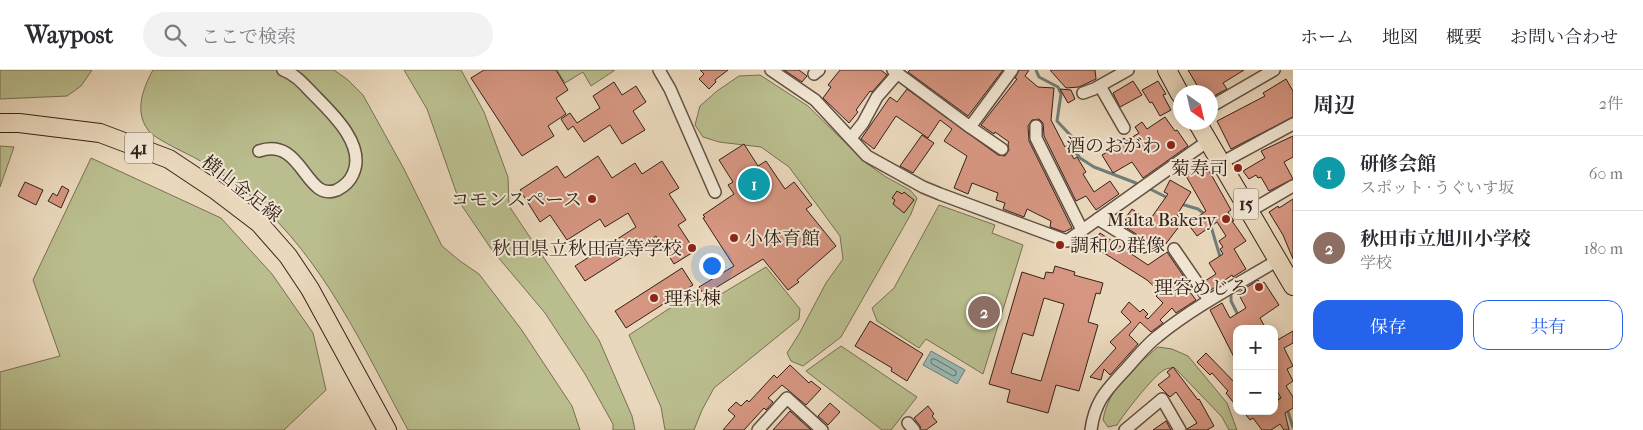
<!DOCTYPE html>
<html lang="ja">
<meta charset="utf-8">
<style>
body{margin:0;font-family:"IM FELL French Canon","Noto Serif JP",serif;background:#f2f2f3;color:#2b2b33}
.controls{position:absolute;right:15px;bottom:15px;display:grid;overflow:hidden;border-radius:10px;box-shadow:0 2px 12px #0003}
.controls button{width:45px;height:45px;display:grid;place-items:center;padding:0;border:0;border-bottom:1px solid #e1e1e2;background:#fff;color:#2b2b33;font:25px sans-serif}
.compass{position:absolute;left:1173px;top:15px;width:45px;height:45px;border-radius:50%;background:#fff;box-shadow:0 2px 12px #0003;rotate:146deg}
.you{position:absolute;left:711px;top:195px;width:18px;height:18px;margin:-12px;border:4px solid #fff;border-radius:50%;background:#1a73e8;box-shadow:0 0 0 8px #1a73e833}
.badge{display:grid;place-items:center;width:32px;height:32px;border-radius:50%;background:#2563eb;color:#fff;font-size:16px;font-weight:700}
.pin{position:absolute;translate:-50% -50%;border:2px solid #fff;box-shadow:0 1px 5px #0006}
.list{margin:0;padding:0;list-style:none}
h2{display:flex;justify-content:space-between;align-items:center;height:65px;margin:0;padding:0 20px;font-size:21px}
h2 small{font-size:16px;font-weight:400;color:#7c7c81}
.list li{display:grid;grid-template-columns:32px 1fr auto;gap:15px;align-items:center;box-sizing:border-box;height:75px;padding:0 20px;border-top:1px solid #e1e1e2}
.list b{display:block;font-size:19px;white-space:nowrap}
.list p{margin:0;font-size:16px;white-space:nowrap;color:#7c7c81}
.list em{font-size:16px;font-style:normal;color:#7c7c81}
.actions{display:flex;gap:10px;padding:15px 20px}
.actions a{flex:1;padding:11px 0;border:1px solid #2563eb;border-radius:15px;text-align:center;font-size:18px;color:#2563eb}
.actions .main{background:#2563eb;color:#fff}
.icon{flex:none;width:28px;height:28px;fill:none;stroke:currentColor;stroke-width:2;stroke-linecap:round;stroke-linejoin:round}
.map{position:relative;flex:none;width:1293px;height:360px;overflow:hidden}
header{display:flex;align-items:center;gap:30px;box-sizing:border-box;height:70px;padding:0 25px;background:#fff;border-bottom:1px solid #e1e1e2}
header strong{font-size:24px}
nav{display:flex;gap:28px;margin-inline-start:auto;font-size:18px}
.search{width:350px;height:45px;background:#f2f2f3;display:flex;align-items:center;gap:12px;box-sizing:border-box;padding:0 18px;border-radius:28px;color:#7c7c81;font-size:19px}
main{display:flex}
aside{flex:1;background:#fff}
.map>svg:first-child{display:block}
</style>
<header>
<strong>Waypost</strong>
<div class="search"><svg class="icon" aria-label="search" viewBox="0 0 24 24"><circle cx="10" cy="10" r="6"/><path d="M15 15l6 6"/></svg>ここで検索</div>
<nav><a>ホーム</a><a>地図</a><a>概要</a><a>お問い合わせ</a></nav>
</header>
<main>
<div class="map">
<svg width="1293" height="360" viewBox="0 0 1293 360">
<rect width="100%" height="100%" fill="#ead8bc"/>
<filter id="stains"><feTurbulence type="fractalNoise" baseFrequency=".004" numOctaves="4"/><feColorMatrix values="0 0 0 0 .2 0 0 0 0 .09 0 0 0 0 .02 0 0 0 .5 -.17"/></filter>
<radialGradient id="worn" r=".72"><stop offset=".6" stop-color="#630" stop-opacity="0"/><stop offset="1" stop-color="#630" stop-opacity=".3"/></radialGradient>
<g fill="#babe8e" stroke="#777054">
<path d="M0 0H92L81 16 67 26 0 29Z"/>
<path d="M153 0H334L348 10 363 25 404 99 442 176 460 191 479 204 521 259 572 336 580 360H408C363 277 325 191 253 128 238 114 214 99 197 89 186 83 153 68 148 60 134 41 143 18 153 0Z"/>
<path d="M404 0H461L484 42 508 107 509 136 599 270 632 346 635 360H613V354L585 304 545 243 492 180 460 133 427 39Z"/>
<path d="M557 0H615L591 16 583 2 565 13Z"/>
<path d="M760 5 808 36 866 93 886 107 910 120 917 128 911 144 841 267 803 296 791 291 787 283 799 264 826 213 843 189 840 166 789 97 761 77 719 72 703 67 695 55 700 36 717 21 739 6Z"/>
<path d="M0 76 14 77 0 117Z"/>
<path d="M91 88 221 148 272 204 313 263 326 320 284 360H0V302L60 286 33 210Z"/>
<path d="M939 135 995 155 992 163 1023 175 983 304 926 269 919 278 877 251 872 238 894 218Z"/>
<path d="M766 197 800 239 799 249 714 318 702 340 694 360H665L661 337 629 265 693 223 708 232Z"/>
<path d="M841 276 917 327 891 360H882L806 301Z"/>
<path d="M1158 277 1172 279 1188 286 1227 333 1237 360H1229L1222 347 1175 298C1171 298 1167 298 1164 300 1154 305 1123 345 1117 355L1108 357 1103 350C1108 318 1135 297 1158 277Z"/>
</g>
<path fill="#98b9b5" stroke="#707d77" d="M931 281 965 300 957 314 923 295Z"/>
<g fill="none" stroke-linecap="round" stroke-linejoin="round">
<path stroke="#666e68" stroke-width="1" d="M932 289H935L956 301V305L953 306 932 294 931 292Z"/>
<g stroke="#707d77" stroke-width="3">
<path d="M1036 0 1039 7 1058 17 1061 24 1057 51 1074 69 1076 83 1080 88 1094 97 1136 113"/>
<path d="M1150 119 1168 128"/>
<path d="M1181 134 1198 139 1206 145"/>
<path d="M1210 153 1221 190"/>
<path d="M1231 226V231L1239 247"/>
<path d="M1274 323 1281 332"/>
<path d="M1287 339 1293 357"/>
</g>
</g>
<g fill="#d69681" stroke="#34221a" fill-rule="evenodd">
<path d="M484 0H556L568 20 556 28 566 44 548 56 554 66 522 86 471 8Z"/>
<path d="M700 0H728L715 10 716 12 709 19 699 9 704 4Z"/>
<path d="M784 0H799L807 6 802 12Z"/>
<path d="M840 0H881L887 5 872 22 870 21 856 40 858 42 849 53 823 28 831 17 828 15Z"/>
<path d="M910 0H1003L968 46 908 2Z"/>
<path d="M1019 0H1029L1025 6 1038 17 1054 18 1051 50 1065 77 1067 76 1074 89 1077 87 1086 102 1083 104 1094 122 1110 111 1119 124 1096 140 1086 126 1076 131 1044 66 1043 53 1039 49 1032 50 1028 56 1029 71 1072 158 1064 162 1050 157 1051 151 1027 139 1024 147 1003 139 1005 133 996 130 998 123 972 113 968 124 954 118 967 86 944 71 952 59 940 50 928 68 896 46 874 79 861 69 890 27 897 32 907 19 998 85 1005 86 1009 80 1008 74 1009 72 995 62 994 64 981 55 1017 9 1015 8Z"/>
<path d="M1050 0H1095L1096 9 1079 17 1066 18Z"/>
<path d="M1188 0H1244L1223 13 1227 19 1210 28V22H1201Z"/>
<path d="M1286 9 1293 21V47L1231 79 1217 51 1265 26 1263 23Z"/>
<path d="M1133 11 1142 25 1120 37 1113 23Z"/>
<path d="M1158 11 1166 24 1163 25 1171 40 1160 46 1152 32 1150 33 1142 20Z"/>
<path d="M614 12 622 25 636 16 646 32 633 41 645 60 622 74 610 55 584 72 573 56 568 60 561 49 570 43 577 53 600 38 593 26Z"/>
<path d="M1060 19 1071 20 1075 29 1068 33Z"/>
<path d="M1165 47 1175 61 1177 60 1188 76 1143 108 1132 92 1113 103 1102 85 1119 75 1118 73 1124 68 1126 71 1139 63 1135 57 1142 52 1147 59Z"/>
<path d="M922 65 934 73 913 103 900 96Z"/>
<path d="M1293 66V87L1284 92 1293 109 1269 121 1261 107 1258 108 1256 105 1249 109 1243 101 1265 88 1261 81Z"/>
<path d="M744 74 758 96 766 91 785 119 794 112 812 135 806 139 836 176 797 210 799 212 788 220 763 189 704 225 699 217 734 196 703 148 705 147 703 145 734 124 728 115 733 112 719 90Z"/>
<path d="M598 86 612 108 635 93 642 104 662 91 679 118 669 124 686 150 678 155 695 181 674 194 656 166 585 211 575 196 636 157 628 143 605 157 600 149 567 170 550 145 540 152 520 120 557 96 565 108Z"/>
<path d="M1201 97 1203 100 1207 98 1212 106 1231 140 1228 142 1234 151H1232L1246 171 1234 179 1246 199 1233 207 1232 205 1211 220 1205 211 1216 204 1209 193 1223 184 1220 179 1223 177 1219 171 1226 166 1217 152 1197 166 1188 154 1206 141 1186 106Z"/>
<path d="M1170 110 1191 122 1177 145 1184 150 1165 175 1152 166 1148 172 1121 154 1132 139 1149 151 1168 124 1164 122Z"/>
<path d="M25 112 43 120 36 135 18 126Z"/>
<path d="M62 116 69 120 61 138 48 131 53 123 57 126Z"/>
<path d="M897 121 902 124 904 122 914 130 904 143 893 134 895 130 892 128Z"/>
<path d="M1293 129V189L1283 165 1269 142 1278 136 1279 138Z"/>
<path d="M1100 163 1148 195 1167 182 1193 220 1190 222 1196 230 1176 243 1172 238 1160 250 1163 253 1151 262 1140 252 1129 265 1138 274 1110 305 1104 299 1101 310 1090 307 1116 278 1110 272 1131 252 1121 242 1129 232 1140 242 1143 239 1148 244 1145 247 1148 249 1163 233 1156 226 1160 222 1147 210 1088 173 1093 167 1096 169Z"/>
<path d="M1055 196 1075 202 1074 205 1103 213 1100 224 1096 223 1088 252 1098 255 1079 321 1056 315 1048 343 1007 332 1010 320 989 314 1022 202 1044 209 1046 202 1053 203ZM1044 228 1064 234 1041 311 1011 303 1023 263 1033 266Z"/>
<path d="M682 198 693 215 626 258 615 241Z"/>
<path d="M1258 210 1261 214 1264 212 1279 235 1260 248 1266 259H1237V293L1210 240 1222 233 1230 248 1246 238 1238 223Z"/>
<path d="M870 251 923 284 907 311 891 301 892 298 855 276Z"/>
<path d="M1293 261V273L1284 278 1293 296 1287 299 1293 311 1286 316 1293 327V338L1285 343 1289 360H1284L1280 354 1271 360H1262L1253 348 1250 350 1243 341H1274V333L1281 328 1274 316V272Z"/>
<path d="M1206 283 1237 315V337L1226 323 1228 321 1212 303 1210 305 1197 292Z"/>
<path d="M790 295 809 313 811 311 821 319 806 335 782 315 768 328 773 332 766 340 764 338 744 360H723L735 346 728 340 736 332 741 336 747 330 749 332 774 305 777 308Z"/>
<path d="M1173 297 1198 330 1199 329 1214 356 1207 360H1187V359L1197 353 1176 322 1170 327 1158 315 1170 306 1167 302Z"/>
<path d="M830 333 840 342 828 355 818 346Z"/>
<path d="M928 336 934 344 932 346 937 352 926 360H921L920 356 914 348Z"/>
<path d="M790 341 811 360H773Z"/>
<path d="M1166 351 1171 360H1153Z"/>
</g>
<g fill="none" stroke-linecap="round" stroke-linejoin="round">
<g stroke="#625042" stroke-width="14">
<g id="street">
<path d="M659 0 670 19 715 122"/>
<path d="M771 0 815 30 867 86 923 117 940 124 1067 171 1208 71"/>
<path d="M893 0 970 57 1012 0"/>
<path d="M814 4 819 0"/>
<path d="M1100 16 1124 58"/>
<path d="M1083 23 1094 19 1128 0"/>
<path d="M1210 37 1274 0"/>
<path d="M1036 56V68L1082 160"/>
<path d="M970 57 1002 79"/>
<path d="M851 68 863 53 877 27 898 3"/>
<path d="M259 81C303 66 305 133 337 120 343 117 350 111 353 104 366 76 334 45 315 26 305 16 297 5 283 0"/>
<path d="M1221 93 1293 54"/>
<path d="M1250 141 1293 116"/>
<path d="M1098 149 1143 177"/>
<path d="M1174 179 1209 230"/>
<path d="M908 353 914 360"/>
<path d="M758 360 787 328 822 360"/>
<path d="M1091 360C1095 330 1107 320 1126 299 1137 287 1146 275 1158 266 1195 236 1238 214 1278 190"/>
<path d="M1125 360 1162 329 1180 360"/>
</g>
</g>
<g stroke="#34221a" stroke-width="20">
<g id="primary">
<path d="M1167 0 1180 24"/>
<path d="M1197 52 1293 216"/>
<path d="M0 53H19L100 63 169 89 217 121 259 153 288 186 310 219 387 360"/>
</g>
</g>
<use href="#street" stroke="#f1e6d3" stroke-width="11"/>
<use href="#primary" stroke="#ead8bc" stroke-width="18"/>
</g>
<g fill="#8f2418" stroke="#f1e6d3" stroke-width="2">
<circle cx="1171" cy="75" r="5"/>
<circle cx="1238" cy="98" r="5"/>
<circle cx="592" cy="129" r="5"/>
<circle cx="1226" cy="149" r="5"/>
<circle cx="734" cy="168" r="5"/>
<circle cx="1060" cy="175" r="5"/>
<circle cx="692" cy="178" r="5"/>
<circle cx="1259" cy="217" r="5"/>
<circle cx="654" cy="228" r="5"/>
</g>
<g text-anchor="middle" stroke-width="4" stroke-linejoin="round" paint-order="stroke">
<g fill="#f1e6d3" stroke="#6d5d52" stroke-width="1">
<rect x="125" y="62.5" width="28" height="31" rx="4"/>
<rect x="1233.5" y="118.5" width="25" height="31" rx="4"/>
</g>
<g font-size="18" font-weight="bold" fill="#34221a">
<text x="139" y="84">41</text>
<text x="1246" y="140">15</text>
</g>
<g font-size="19" fill="#34221a" stroke="#f1e6d3" text-anchor="end">
<text x="1161" y="82">酒のおがわ</text>
<text x="1228" y="105">菊寿司</text>
<text x="582" y="136">コモンスペース</text>
<text x="1216" y="156">Malta Bakery</text>
<text x="744" y="175" text-anchor="start">小体育館</text>
<text x="1070" y="182" text-anchor="start">調和の群像</text>
<text x="682" y="185">秋田県立秋田高等学校</text>
<text x="1249" y="224">理容めじろ</text>
<text x="664" y="235" text-anchor="start">理科棟</text>
</g>
<g font-size="19" fill="#34221a" stroke="#f1e6d3">
<text transform="translate(242 118) rotate(38)" y="7">横山金足線</text>
</g>
</g>
<rect width="100%" height="100%" filter="url(#stains)"/>
<rect width="100%" height="100%" fill="url(#worn)"/>
</svg>
<div class="controls">
<button>+</button>
<button>−</button>
</div>
<svg class="compass" viewBox="-18 -18 36 36"><path d="M0-13l5 13h-10z" fill="#e53935"/><path d="M0 13l5-13h-10z" fill="#7c7c81"/></svg>
<div class="you"></div>
<div class="pin badge" style="left:754px;top:114px;background:#0f9aa8">1</div>
<div class="pin badge" style="left:984px;top:242px;background:#8d6e63">2</div>
</div>
<aside>
<h2>周辺<small>2件</small></h2>
<ul class="list">
<li><span class="badge" style="background:#0f9aa8">1</span><div><b>研修会館</b><p>スポット · うぐいす坂</p></div><em>60 m</em></li>
<li><span class="badge" style="background:#8d6e63">2</span><div><b>秋田市立旭川小学校</b><p>学校</p></div><em>180 m</em></li>
</ul>
<div class="actions"><a class="main">保存</a><a>共有</a></div>
</aside>
</main>
